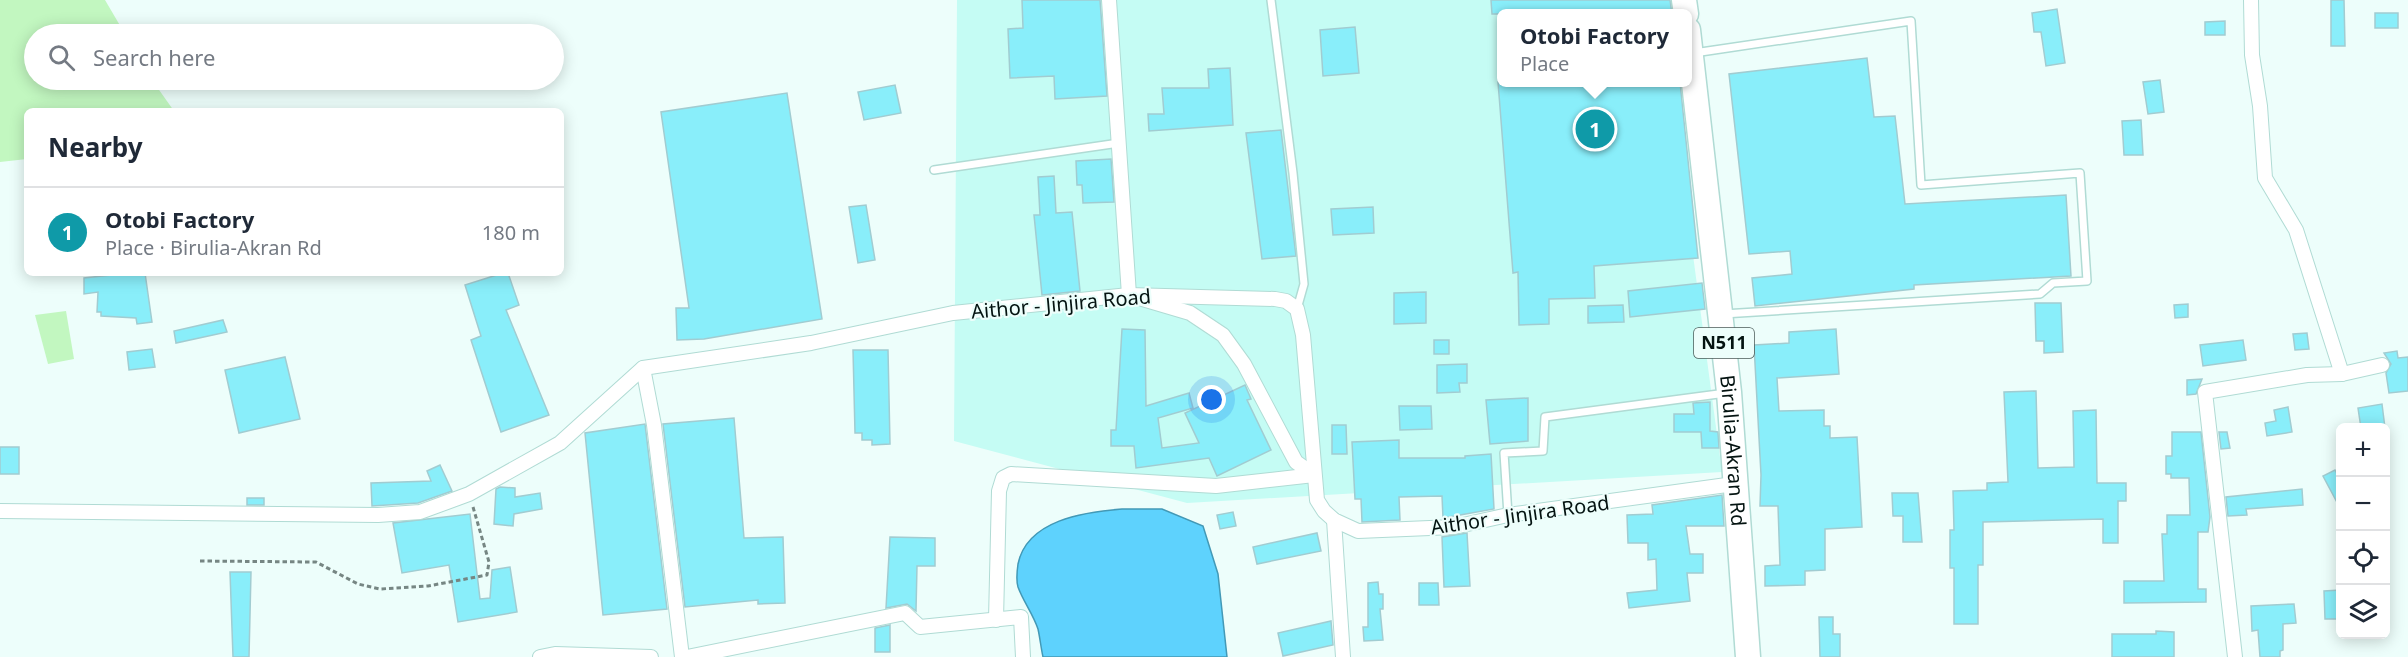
<!DOCTYPE html>
<meta charset="utf-8">
<style>
body{margin:0;font-family:"Noto Sans",sans-serif;background:#f2f2f3;color:#1f2937}
.controls{position:absolute;right:18px;bottom:18px;display:grid;overflow:hidden;border-radius:9px;box-shadow:0 3px 15px #0003}
.controls button{width:54px;height:54px;display:grid;place-items:center;padding:0;border:0;border-bottom:2px solid #e0e1e3;background:#fff;color:#1f2937;font:30px sans-serif}
.you{position:absolute;left:1212px;top:400px;width:21px;height:21px;margin:-15px;border:4px solid #fff;border-radius:50%;background:#1a73e8;box-shadow:0 0 0 9px #1a73e833}
.badge{display:grid;place-items:center;width:39px;height:39px;border-radius:50%;background:#7864df;color:#fff;font-size:20px;font-weight:700}
.pin{position:absolute;translate:-50% -50%;border:3px solid #fff;box-shadow:0 2px 6px #0006}
.popup{position:absolute;left:1497px;top:9px;width:195px;height:78px;box-sizing:border-box;display:grid;place-content:center;border-radius:9px;background:#fff;filter:drop-shadow(0 2px 4px #0005);font-size:20px;white-space:nowrap;color:#747a83}
.popup b{font-size:22px;color:#1f2937}
.popup::after{content:'';position:absolute;left:50%;top:100%;margin-left:-12px;border:12px solid transparent;border-top-color:#fff}
.list{margin:0;padding:0;list-style:none}
h2{display:flex;justify-content:space-between;align-items:center;height:78px;margin:0;padding:0 24px;font-size:26px}
h2 small{font-size:20px;font-weight:400;color:#747a83}
.list li{display:grid;grid-template-columns:39px 1fr auto;gap:18px;align-items:center;box-sizing:border-box;height:90px;padding:0 24px;border-top:2px solid #e0e1e3}
.list b{display:block;font-size:22px;white-space:nowrap}
.list p{margin:0;font-size:20px;white-space:nowrap;color:#747a83}
.list em{font-size:20px;font-style:normal;color:#747a83}
.icon{flex:none;width:33px;height:33px;fill:none;stroke:currentColor;stroke-width:2;stroke-linecap:round;stroke-linejoin:round}
.map{position:relative;flex:none;width:2408px;height:657px;overflow:hidden}
.search{position:absolute;background:#fff;box-shadow:0 3px 15px #0003;left:24px;top:24px;width:540px;height:66px;display:flex;align-items:center;gap:15px;box-sizing:border-box;padding:0 21px;border-radius:33px;color:#747a83;font-size:22px}
.panel{position:absolute;background:#fff;box-shadow:0 3px 15px #0003;left:24px;top:108px;width:540px;height:168px;border-radius:9px}
.map>svg:first-child{display:block}
</style>
<div class="map">
<svg width="2408" height="657" viewBox="0 0 2408 657">
<rect width="100%" height="100%" fill="#edfefb"/>
<path fill="#c5fcf4" d="M957 0H1659L1502 14V82L1670 83 1722 472 1187 503 954 441Z"/>
<g fill="#c2f7c0">
<path d="M0 0H105L125 34H34V80H152L174 111H27V159L0 162Z"/>
<path d="M66 311 74 359 48 364 35 315Z"/>
</g>
<path fill="#5ed2fd" stroke="#4399b6" stroke-width="1.5" d="M1122 509H1162L1203 526 1218 574 1227 657H1043C1041 648 1040 638 1038 629 1033 614 1023 601 1018 587 1016 580 1017 571 1018 564 1027 520 1084 512 1122 509Z"/>
<g fill="#89eefa" stroke="#a1ccd1" stroke-width="1.5">
<path d="M1022 0H1100L1107 96 1055 99 1054 76 1010 78 1008 29 1023 28Z"/>
<path d="M1491 0H1670L1672 14H1492Z"/>
<path d="M2331 0H2344L2345 46H2331Z"/>
<path d="M2057 9 2065 63 2046 66 2041 32H2034L2032 13Z"/>
<rect x="2375" y="13" width="23" height="15"/>
<path d="M2225 21V35H2205V22Z"/>
<path d="M1355 27 1359 73 1323 76 1320 30Z"/>
<path d="M1867 58 1874 117 1895 116 1905 204 2066 195 2071 276 1914 285V289L1755 306 1752 278 1792 274 1790 251 1749 254 1729 74Z"/>
<path d="M1230 68 1233 125 1149 131 1148 114H1164L1162 88H1209L1208 69Z"/>
<path d="M2160 80 2164 112 2148 114 2143 82Z"/>
<path d="M1498 82H1680L1698 258 1594 266 1595 298 1549 299V324L1519 325 1518 272 1513 273Z"/>
<path d="M895 85 901 113 864 120 858 92Z"/>
<path d="M787 93 822 319 704 339 677 340 676 308H689L661 112Z"/>
<path d="M2141 120 2143 155H2124L2122 121Z"/>
<path d="M1281 130 1296 256 1262 259 1246 133Z"/>
<path d="M1111 159 1114 202 1083 203 1082 185H1077L1076 161Z"/>
<path d="M1054 176 1056 213 1072 212 1080 291 1042 295 1034 215H1040L1038 177Z"/>
<path d="M866 205 875 260 858 263 849 207Z"/>
<path d="M1373 207 1374 233 1333 235 1331 209Z"/>
<path d="M130 273H145L152 322 137 324 136 318 101 316V312H97L98 292 84 294V278Z"/>
<path d="M503 273H508L519 305 506 310 549 415 501 432 471 340 481 336 465 285Z"/>
<path d="M1702 283 1705 309 1630 317 1628 291Z"/>
<path d="M1426 292V323L1394 324V293Z"/>
<path d="M2035 303H2061L2063 352 2044 353V341H2036Z"/>
<path d="M2188 304V317L2175 318 2174 305Z"/>
<path d="M1623 305 1624 322 1588 323V306Z"/>
<path d="M223 320 227 332 176 343 174 331Z"/>
<path d="M1122 329 1145 330 1146 406 1189 393 1193 408 1158 418 1162 448 1199 443 1185 413 1245 385 1251 399 1247 400 1271 450 1217 476 1209 458 1136 468 1134 446H1111V430H1116Z"/>
<path d="M1836 329 1839 374 1777 378 1779 411 1824 410V426H1830V438L1857 437 1862 527 1825 529V570L1805 571V585L1765 586V566L1780 565 1779 536 1778 506H1760L1761 475 1754 345 1789 343V332Z"/>
<path d="M2307 333 2309 349 2295 350 2293 334Z"/>
<rect x="1434" y="340" width="15" height="14"/>
<path d="M2243 340 2246 360 2203 366 2200 345Z"/>
<path d="M152 349 155 367 129 370 127 352Z"/>
<path d="M853 350H888L890 444 872 445V440H862V433H855Z"/>
<path d="M2397 351 2398 358 2408 357V391L2389 393 2386 373 2391 364 2384 353Z"/>
<path d="M285 357 300 419 239 433 225 370Z"/>
<path d="M1467 364V383H1459L1460 392 1437 393V365Z"/>
<path d="M2202 379 2196 394 2187 395V380Z"/>
<path d="M2036 391 2038 468 2074 467 2073 411 2096 410 2097 483H2126V501H2118V543H2103V519L1983 522V565H1978V624H1954V568H1950V530H1954L1953 491 1987 490V483L2008 482 2004 392Z"/>
<path d="M1528 398V441L1490 444 1486 400Z"/>
<path d="M1710 402V431L1718 432 1719 448H1702L1701 432H1674V414H1694L1693 403Z"/>
<path d="M2382 404 2385 428H2361L2358 408Z"/>
<path d="M1399 406H1431L1432 429 1400 430Z"/>
<path d="M2288 407 2292 432 2267 436 2265 423 2276 421 2274 410Z"/>
<path d="M734 418 744 538 783 537 785 603 758 604V600L685 607 663 424Z"/>
<path d="M645 424 667 609 603 615 585 433Z"/>
<path d="M1332 425H1346L1347 454H1332Z"/>
<path d="M2172 432H2201L2210 517 2208 532H2198V589H2206V602L2124 603V581H2164L2162 534H2167V515H2190L2189 478H2171V474H2166V456H2172Z"/>
<path d="M2219 432H2227L2230 448 2221 449Z"/>
<path d="M1399 440V458H1465V456L1491 454 1494 509 1443 518 1442 496 1399 497 1400 520 1362 522 1361 499H1355L1352 442Z"/>
<rect x="0" y="447" width="19" height="27"/>
<path d="M440 465 452 491 418 503 372 506 371 483 431 481 427 471Z"/>
<path d="M2335 470 2340 480V508L2323 476Z"/>
<path d="M500 487 515 488V497L540 493 542 509 514 514 513 526 494 524 496 489Z"/>
<path d="M2302 489 2303 505 2246 509 2247 515 2228 516 2226 497Z"/>
<path d="M1892 493H1918L1922 542H1903V516H1893Z"/>
<path d="M1722 495 1724 526H1686L1690 554H1703V573H1687L1690 601 1629 608 1627 593 1657 590 1656 559 1648 560V543H1628L1627 515 1653 514 1652 505Z"/>
<rect x="247" y="498" width="17" height="7"/>
<path d="M1233 512 1236 526 1220 529 1217 515Z"/>
<path d="M470 514 480 599 490 598 492 570 510 567 517 612 458 622 449 565 402 573 393 523Z"/>
<path d="M1317 533 1321 551 1257 564 1253 547Z"/>
<path d="M1467 533 1470 586 1444 587 1442 537Z"/>
<path d="M890 537 935 538V566H917L916 611 907 604 886 608Z"/>
<path d="M230 572H251L249 657H233Z"/>
<path d="M1378 582 1379 594H1383V609H1380L1383 640 1364 641 1363 627H1368V583Z"/>
<path d="M1419 583H1438L1439 605H1419Z"/>
<path d="M2340 590V619H2325L2324 591Z"/>
<path d="M2294 604 2296 623 2283 624V650L2280 651V657H2260L2258 630 2252 631 2251 606Z"/>
<path d="M1819 617H1833V634H1840V657H1820Z"/>
<path d="M1331 621 1333 645 1283 656 1278 633Z"/>
<path d="M890 625V652H875V628Z"/>
<path d="M2156 631 2174 632V657H2112V634H2156Z"/>
</g>
<g fill="none" stroke-linecap="round" stroke-linejoin="round">
<g stroke="#b0dbd4" stroke-width="10">
<g id="service">
<path d="M1271 0 1293 173 1304 284 1297 309"/>
<path d="M1694 53 1911 21 1921 185 2080 173 2087 281 2053 283 2040 294 1723 314"/>
<path d="M934 170 1119 143"/>
<path d="M1508 515 1504 453 1543 451 1545 417 1726 393"/>
</g>
</g>
<g stroke="#b0dbd4" stroke-width="16">
<g id="minor">
<path d="M1109 0 1129 295 1190 313 1223 335 1244 364 1296 462 1314 475"/>
<path d="M2251 0 2252 55 2260 106 2265 178 2296 230 2342 374"/>
<path d="M643 368 654 425 682 657"/>
<path d="M0 511 378 515 420 512 469 494 560 443 643 368 811 343 953 313 1129 295 1275 299 1286 301 1297 309 1303 335 1317 500 1324 511 1334 520 1358 531 1454 527 1508 515 1734 484"/>
<path d="M1334 520 1343 657"/>
<path d="M996 620 999 491 1003 478 1011 474 1216 486 1314 475"/>
<path d="M540 657 555 654 651 657"/>
<path d="M687 657 905 613 920 627 1021 617 1023 657"/>
<path d="M2235 657 2205 392 2307 375 2342 374 2382 365"/>
</g>
</g>
<g stroke="#b0dbd4" stroke-width="27">
<g id="trunk">
<path d="M1684 0 1686 14"/>
<path id="s1" d="M1688 30 1729 392 1748 657"/>
</g>
</g>
<path stroke="#768683" stroke-width="3" stroke-dasharray="4.5 3" stroke-linecap="butt" d="M200 561 316 562 358 584 380 589 428 586 487 575 489 562 473 507"/>
<use href="#service" stroke="#fff" stroke-width="7"/>
<use href="#minor" stroke="#fff" stroke-width="14"/>
<use href="#trunk" stroke="#fff" stroke-width="24"/>
</g>
<g text-anchor="middle" stroke-width="4.5" stroke-linejoin="round" paint-order="stroke">
<rect fill="#edfefb" stroke="#4a5a57" stroke-width="1.5" x="1694" y="328" width="60" height="30" rx="4.5"/>
<g font-size="18" font-weight="bold" fill="#041311">
<text x="1724" y="349">N511</text>
</g>
<g font-size="20" fill="#041311" stroke="#edfefb">
<text transform="translate(1061 304) rotate(-5)" y="7">Aithor - Jinjira Road</text>
<text dy="7" stroke="none"><textPath href="#s1" startOffset="423">Birulia-Akran Rd</textPath></text>
<text transform="translate(1520 515) rotate(-8)" y="7">Aithor - Jinjira Road</text>
</g>
</g>
</svg>
<div class="controls">
<button>+</button>
<button>−</button>
<button><svg class="icon" aria-label="locate" viewBox="0 0 24 24"><circle cx="12" cy="12" r="6"/><path d="M12 2v4M12 18v4M2 12h4M18 12h4"/></svg></button>
<button><svg class="icon" aria-label="layers" viewBox="0 0 24 24"><path d="M12 4l9 5-9 5-9-5zM3 14l9 5 9-5"/></svg></button>
</div>
<div class="you"></div>
<div class="pin badge" style="left:1595px;top:129px;background:#0f9aa8">1</div>
<div class="popup"><b>Otobi Factory</b>Place</div>
<div class="search"><svg class="icon" aria-label="search" viewBox="0 0 24 24"><circle cx="10" cy="10" r="6"/><path d="M15 15l6 6"/></svg>Search here</div>
<section class="panel">
<h2>Nearby<small></small></h2>
<ul class="list">
<li><span class="badge" style="background:#0f9aa8">1</span><div><b>Otobi Factory</b><p>Place · Birulia-Akran Rd</p></div><em>180 m</em></li>
</ul>
</section>
</div>
